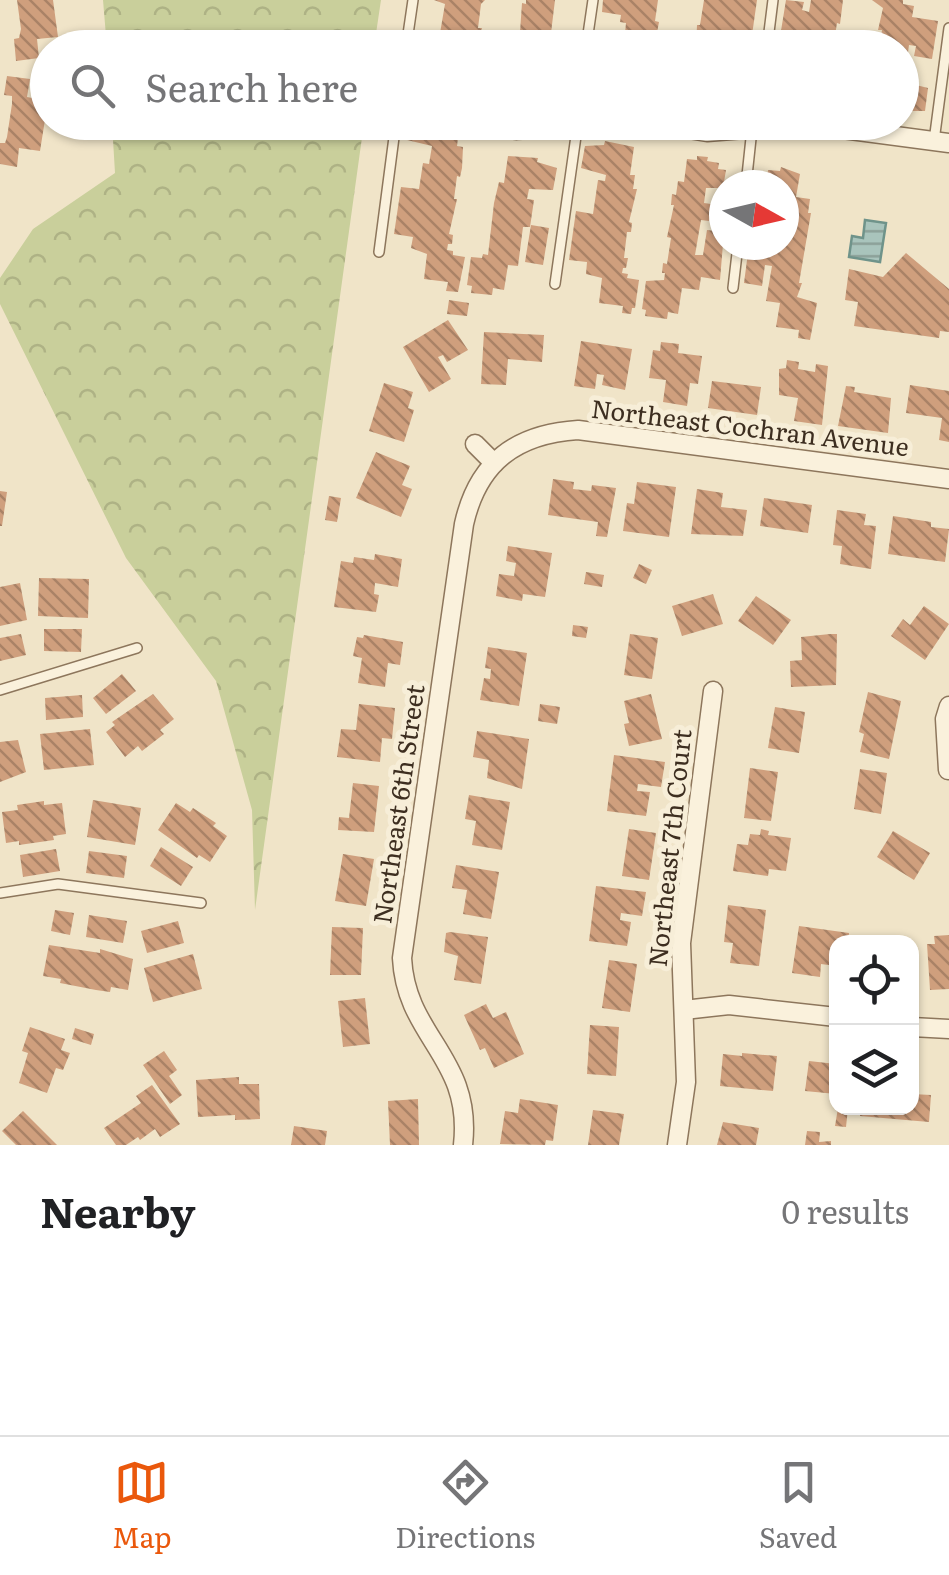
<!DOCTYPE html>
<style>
body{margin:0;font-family:Literata,serif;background:#f2f2f2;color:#202124}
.controls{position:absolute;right:30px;bottom:30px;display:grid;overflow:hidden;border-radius:20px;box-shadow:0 2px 8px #0004}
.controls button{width:90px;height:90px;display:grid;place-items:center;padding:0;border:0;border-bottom:2px solid #e0e0e0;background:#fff;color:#202124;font:50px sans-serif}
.compass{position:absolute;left:709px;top:170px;width:90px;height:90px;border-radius:50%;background:#fff;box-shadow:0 2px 8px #0004;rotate:98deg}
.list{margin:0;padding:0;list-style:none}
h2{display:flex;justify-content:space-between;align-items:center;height:130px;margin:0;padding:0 40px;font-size:42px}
h2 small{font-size:32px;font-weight:400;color:#757577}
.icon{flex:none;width:55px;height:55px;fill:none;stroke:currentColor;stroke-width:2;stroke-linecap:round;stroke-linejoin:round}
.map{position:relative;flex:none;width:949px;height:1145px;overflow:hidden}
.search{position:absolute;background:#fff;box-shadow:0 2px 8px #0004;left:30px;right:30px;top:30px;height:110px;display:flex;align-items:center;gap:25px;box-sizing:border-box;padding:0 35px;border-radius:55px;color:#757577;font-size:38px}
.sheet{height:290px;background:#fff}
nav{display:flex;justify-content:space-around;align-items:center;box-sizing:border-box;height:140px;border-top:2px solid #e0e0e0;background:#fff;font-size:28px;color:#757577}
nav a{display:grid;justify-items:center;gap:5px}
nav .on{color:#ea580c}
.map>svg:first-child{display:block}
</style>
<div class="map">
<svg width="949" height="1145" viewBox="0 0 949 1145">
<defs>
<pattern id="forest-crowns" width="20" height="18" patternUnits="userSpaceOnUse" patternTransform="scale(2.5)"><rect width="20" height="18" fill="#c9cf9b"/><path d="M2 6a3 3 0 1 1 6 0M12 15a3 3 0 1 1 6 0" fill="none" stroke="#aeb285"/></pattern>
<pattern id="water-rules" width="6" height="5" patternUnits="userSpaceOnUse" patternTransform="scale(2.5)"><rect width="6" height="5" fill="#a9c4bc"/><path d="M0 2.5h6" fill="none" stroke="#8ba098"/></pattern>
<pattern id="building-back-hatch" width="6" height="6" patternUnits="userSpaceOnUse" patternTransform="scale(2.5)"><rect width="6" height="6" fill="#cf9f7d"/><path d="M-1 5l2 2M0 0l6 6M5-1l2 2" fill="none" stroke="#a98266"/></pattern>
</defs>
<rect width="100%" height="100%" fill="#f0e4c8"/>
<g fill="url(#forest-crowns)">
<path d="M103 0H381L374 47 107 48Z"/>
<path d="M112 123H364L255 910 252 810 216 681 126 558 0 304V278L33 229 115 173Z"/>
</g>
<path fill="url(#water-rules)" stroke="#6f938a" stroke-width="2.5" d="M865 220 886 223 880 262 849 257 852 236 863 238Z"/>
<g fill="url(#building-back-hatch)">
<path d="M17 0H53L58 37 37 39 39 58 16 61 14 39 19 38 21 29Z"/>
<path d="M434 0H485L481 4 478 28H482L476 48H445L446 40 439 39 445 4Z"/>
<path d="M526 0H555L551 33 574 39 573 48H524L526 33 520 32 522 3 526 4Z"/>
<path d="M603 0H658L655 21 659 22 654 48H598V42L606 41 624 43 626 23 620 22 621 15 602 12Z"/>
<path d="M704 0H757L751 42 734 40 733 48H696L697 25H700Z"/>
<path d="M786 0 804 2 802 10 809 12 811 0H843L840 24 837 23 833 48H805L799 45V40L780 37Z"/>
<path d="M872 0H903V4L914 6 912 17 938 21 932 59 914 56 916 46 909 45 904 82 928 88 925 111H905V115L902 114V48H879L882 30H878L883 8Z"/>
<path d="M7 76 30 79 27 97 48 101 40 151 19 148 17 167 0 164V143H5L7 137 12 104V96L4 95Z"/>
<path d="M410 122H460L457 146 463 147 462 168 460 177 457 176 454 199H457L449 234 453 235 452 244H448L447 250 453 251V255L465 257 458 292 446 291 448 282 424 279 427 254 411 248 413 237 394 234 401 187 419 189 423 163 429 164 432 146 407 140Z"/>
<path d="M605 141 634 147 630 175H635L633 189H637L629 222 632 223 631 232H627L624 258H628L626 268H623L622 273 628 274 627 278 639 280 635 308H632L631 314 622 313 623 306 599 303 602 278 586 274 587 262 569 260 576 211 593 214 598 180 605 181 606 175 581 168 585 146 604 145Z"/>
<path d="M508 156 538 158 537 162 557 168 553 190 529 189 527 199 534 200 530 227H523L518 266 508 265 504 290 493 288 492 295 471 293 472 286 467 285 471 257 482 258 483 254 488 255 494 203 499 182 504 183Z"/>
<path d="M697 156 708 157 707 161 719 163 718 169 726 170 723 188H706L704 203 711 204 709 221 701 220 695 255H703L707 230 724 232 720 280 701 277 699 290 682 288 678 314 668 312 667 319 645 316 646 310 642 309 646 281 664 280 665 273H662L663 263 667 264 671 238 667 237 674 205H671L672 194 676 195 678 181 684 182 687 159 697 160Z"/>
<path d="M781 167 800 174 796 197 810 199 808 213H811L799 283H802L797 297 817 303 810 340 798 338 799 330 776 327 780 303 766 301 772 266 765 265 762 286 744 283 749 245H784V185H758L759 177 767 179 768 170 780 171Z"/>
<path d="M531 225 549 228 543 265 525 262Z"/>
<path d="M906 253 949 289V332L940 331 939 338 854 326 858 302 845 300 849 269 883 277Z"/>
<path d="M449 300 469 303 467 316 447 314Z"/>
<path d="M448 320 468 350 447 362 443 355 438 357 451 379 429 392 403 347Z"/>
<path d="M484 332 544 335 542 362 508 359 506 385 481 384Z"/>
<path d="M581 341 632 349 625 390 602 385 604 375 597 374 595 389 574 386Z"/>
<path d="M661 342 679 344 678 353 702 356 698 384 690 383 687 406 663 402 666 380 649 378 653 350 660 351Z"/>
<path d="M787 360 799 362 798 369 815 372 816 364 828 366 822 425 794 421 798 398 779 395V369L786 368Z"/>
<path d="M712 381 761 387 757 415 708 408Z"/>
<path d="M384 383 413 392 408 408 414 410 404 442 369 431Z"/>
<path d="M910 385 949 391V442L939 440 942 418 906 413Z"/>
<path d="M846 386 855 387 854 392 891 398 888 433 838 426Z"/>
<path d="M376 452 410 466 402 485 412 489 401 517 356 498Z"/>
<path d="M553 479 574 482 573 489 591 491 592 485 616 488 607 537 596 536 598 522 548 515Z"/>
<path d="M637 482 676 487 669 537 623 531 627 503 634 504Z"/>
<path d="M697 489 723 493 721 507 747 510 743 536 691 534Z"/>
<path d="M0 491 7 492 2 526H0Z"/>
<path d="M329 496 341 498 337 522 325 520Z"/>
<path d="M764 498 812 505 808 533 760 526Z"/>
<path d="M837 510 866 514 864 525 876 526 871 569 840 564 842 546 833 545Z"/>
<path d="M893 516 931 522V527L949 529 945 562 888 554Z"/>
<path d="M508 546 552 553 545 597 523 594 522 601 496 596 499 574 514 576 516 563 506 561Z"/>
<path d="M375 554 402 559 398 587 375 583 374 594 379 595 376 612 334 607 341 561 353 563 354 557 374 560Z"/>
<path d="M639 564 652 570 646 584 633 578Z"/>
<path d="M586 572 604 575 602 587 584 584Z"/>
<path d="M39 578 89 579 88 618 38 616Z"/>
<path d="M20 583 27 620 0 626V587Z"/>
<path d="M713 594 723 624 682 636 672 606Z"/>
<path d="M756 596 791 620 773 645 738 621Z"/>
<path d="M924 606 949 624 925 660 891 636 903 619 910 625Z"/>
<path d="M573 625 588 627 586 638 572 636Z"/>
<path d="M44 629H82L81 652 44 651Z"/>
<path d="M21 634 26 655 0 661V638Z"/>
<path d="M630 634 658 638 652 679 624 675Z"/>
<path d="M830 634H837L836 685 791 687 790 661 802 660 801 637Z"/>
<path d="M364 635 403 642 400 665 388 663 385 687 358 683 362 658 353 656 357 637 363 638Z"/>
<path d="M488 647 527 653 519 706 480 700 484 678 490 679 491 669 485 668Z"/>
<path d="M122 674 136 691 106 714 93 698Z"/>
<path d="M868 692 901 701 889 759 860 752 864 734 859 732Z"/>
<path d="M153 694 174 719 160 730 164 734 142 751 138 746 125 757 106 732 115 725 112 722Z"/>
<path d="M651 694 662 739 629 746 624 724 629 723 624 701Z"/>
<path d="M82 695 83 717 46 720 45 698Z"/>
<path d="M359 704 395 708 392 739 382 738 380 762 337 757 341 729 356 730Z"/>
<path d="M540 704 560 707 557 724 538 721Z"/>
<path d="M775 707 805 712 799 753 768 748Z"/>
<path d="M90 729 94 765 44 770 40 734Z"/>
<path d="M477 731 529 739 522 789 487 778 489 760 473 757Z"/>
<path d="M18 740 26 772 0 782V742Z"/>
<path d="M614 755 665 762 661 787 638 784 637 791 650 792 646 816 607 811Z"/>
<path d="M750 768 778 772 771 821 744 818Z"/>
<path d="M860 769 887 773 881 814 854 809Z"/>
<path d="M353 783 379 786 374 832 338 830 339 817 349 818Z"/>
<path d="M469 795 510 802 502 850 472 845 476 821 465 819Z"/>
<path d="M93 800 141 808 135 845 87 837Z"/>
<path d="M44 801V805L62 803 66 834 53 836 54 840 19 845V841L6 843 2 812 18 810 17 805Z"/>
<path d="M176 803 190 812 193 808 216 823 213 826 227 836 210 862 199 855 197 858 158 830Z"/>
<path d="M629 829 656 833 649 880 622 876Z"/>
<path d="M761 829 769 831 768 835 791 838 786 871 769 869 768 876 733 871 737 844 748 845 750 834 760 835Z"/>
<path d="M893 831 930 853 914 880 877 857Z"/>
<path d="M161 847 193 867 181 886 150 866Z"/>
<path d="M56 849 60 871 23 877 20 855Z"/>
<path d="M89 851 127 856 124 878 86 873Z"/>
<path d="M343 854 374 859 366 906 335 901Z"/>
<path d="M456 865 499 872 491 919 463 914 467 890 452 888Z"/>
<path d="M596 886 646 892 642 916 621 913 620 920 631 922 627 946 589 941Z"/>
<path d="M728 905 766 910 759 966 730 963 733 943 724 942Z"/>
<path d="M55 910 74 913 70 935 51 931Z"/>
<path d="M89 915 127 921 123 943 86 937Z"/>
<path d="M178 921 184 943 147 953 141 931Z"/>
<path d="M799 926 849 933 848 942H836V966L821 964 820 977 792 973Z"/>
<path d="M332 927 363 928 361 975H330Z"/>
<path d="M450 932 488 937 481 984 454 980 458 956 444 952 446 933Z"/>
<path d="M949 935V989L930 990 927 944H935L934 936Z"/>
<path d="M49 945 100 953V949L133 959 128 990 111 987 110 992 96 990 60 983 61 979 43 976Z"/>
<path d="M193 954 202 989 153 1002 144 968Z"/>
<path d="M609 960 637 964 630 1012 602 1008Z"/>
<path d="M365 998 370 1044 343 1047 338 1001Z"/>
<path d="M486 1004 493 1018 506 1012 524 1054 494 1068 485 1048 480 1050 464 1015Z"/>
<path d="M590 1025 619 1027 616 1076 587 1074Z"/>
<path d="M30 1027 65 1039 61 1050 70 1053 63 1070 56 1068 47 1093 19 1083 28 1053 22 1051Z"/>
<path d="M75 1028 94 1034 91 1045 72 1039Z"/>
<path d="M164 1051 177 1070 169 1076 182 1095 170 1104 143 1065Z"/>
<path d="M742 1053 777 1056 773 1091 720 1086 723 1054 742 1056Z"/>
<path d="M809 1061 836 1064V1094L805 1091Z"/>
<path d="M239 1077V1084H259L260 1119 235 1120V1115L198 1117 196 1080Z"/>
<path d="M152 1085 180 1124 160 1137 155 1129 140 1140 138 1137 126 1145H116L104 1128 141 1103 136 1096Z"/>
<path d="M912 1094 931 1095 929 1122 860 1116V1108H912Z"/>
<path d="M418 1099 419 1145H390L388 1101Z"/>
<path d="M520 1099 558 1105 553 1141 546 1140 545 1145 500 1144 505 1111 518 1113Z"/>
<path d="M838 1108H848L846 1127 835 1126Z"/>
<path d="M593 1110 624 1114 619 1145H588Z"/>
<path d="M23 1111 57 1145H16L2 1131Z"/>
<path d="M723 1122 759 1128 756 1145H717Z"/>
<path d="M294 1126 327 1131 325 1145H291Z"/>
<path d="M807 1131 820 1132 819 1142 831 1141V1145H805Z"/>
</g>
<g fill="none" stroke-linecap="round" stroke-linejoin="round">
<g stroke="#8d765c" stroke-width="12">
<g id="lane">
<path d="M406 48 413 0"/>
<path d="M586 48 593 0"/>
<path d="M767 48 773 0"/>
<path d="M934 141 949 28"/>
<path d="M746 185 752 129"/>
<path d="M379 252 396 122"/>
<path d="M555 284 578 122"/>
<path d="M733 288 738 245"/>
<path d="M0 690 137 648"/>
<path d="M0 893 58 884 201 903"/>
</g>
</g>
<g stroke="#8d765c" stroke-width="21">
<g id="street">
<path d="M499 122C510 133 525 132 536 122"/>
<path d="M645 122 707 132 805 124 949 143"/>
<path d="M475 444 494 463"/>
<path d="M948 770 945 719 949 706"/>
<path d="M684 1010 729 1005 836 1017"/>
<path d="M912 1027 949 1029"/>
<path d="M463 1145C473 1057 406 1038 402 958L464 524C478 462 516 434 578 430L949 479"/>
<path d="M677 1145 686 1082 681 943 713 691"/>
</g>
</g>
<use href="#lane" stroke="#faf1dc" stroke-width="9"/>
<use href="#street" stroke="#faf1dc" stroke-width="18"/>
</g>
<g text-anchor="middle" stroke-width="10" stroke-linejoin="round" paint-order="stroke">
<g font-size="25" fill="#3d2e20" stroke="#f7eed8">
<text transform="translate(750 428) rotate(7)" y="9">Northeast Cochran Avenue</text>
<text transform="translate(399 804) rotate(-82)" y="9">Northeast 6th Street</text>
<text transform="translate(670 848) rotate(-84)" y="9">Northeast 7th Court</text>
</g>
</g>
</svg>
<div class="controls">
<button><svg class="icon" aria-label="locate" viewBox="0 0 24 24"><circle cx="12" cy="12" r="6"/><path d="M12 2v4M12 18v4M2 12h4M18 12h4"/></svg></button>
<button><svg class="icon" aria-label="layers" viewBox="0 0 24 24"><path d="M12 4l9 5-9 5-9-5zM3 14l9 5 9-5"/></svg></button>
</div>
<svg class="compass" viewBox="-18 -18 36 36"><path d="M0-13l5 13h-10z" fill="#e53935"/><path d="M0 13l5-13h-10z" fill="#757577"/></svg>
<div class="search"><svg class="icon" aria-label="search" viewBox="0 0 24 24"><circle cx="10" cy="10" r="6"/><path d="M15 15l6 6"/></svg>Search here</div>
</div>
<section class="sheet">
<h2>Nearby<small>0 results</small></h2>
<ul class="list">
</ul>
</section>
<nav>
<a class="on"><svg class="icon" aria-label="map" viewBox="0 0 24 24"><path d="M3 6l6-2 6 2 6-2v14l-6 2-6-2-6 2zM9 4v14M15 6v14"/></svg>Map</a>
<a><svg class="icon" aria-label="directions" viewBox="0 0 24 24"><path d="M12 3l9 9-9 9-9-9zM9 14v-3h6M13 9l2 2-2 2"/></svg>Directions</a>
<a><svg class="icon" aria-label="saved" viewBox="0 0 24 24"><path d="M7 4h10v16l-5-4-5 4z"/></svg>Saved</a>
</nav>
